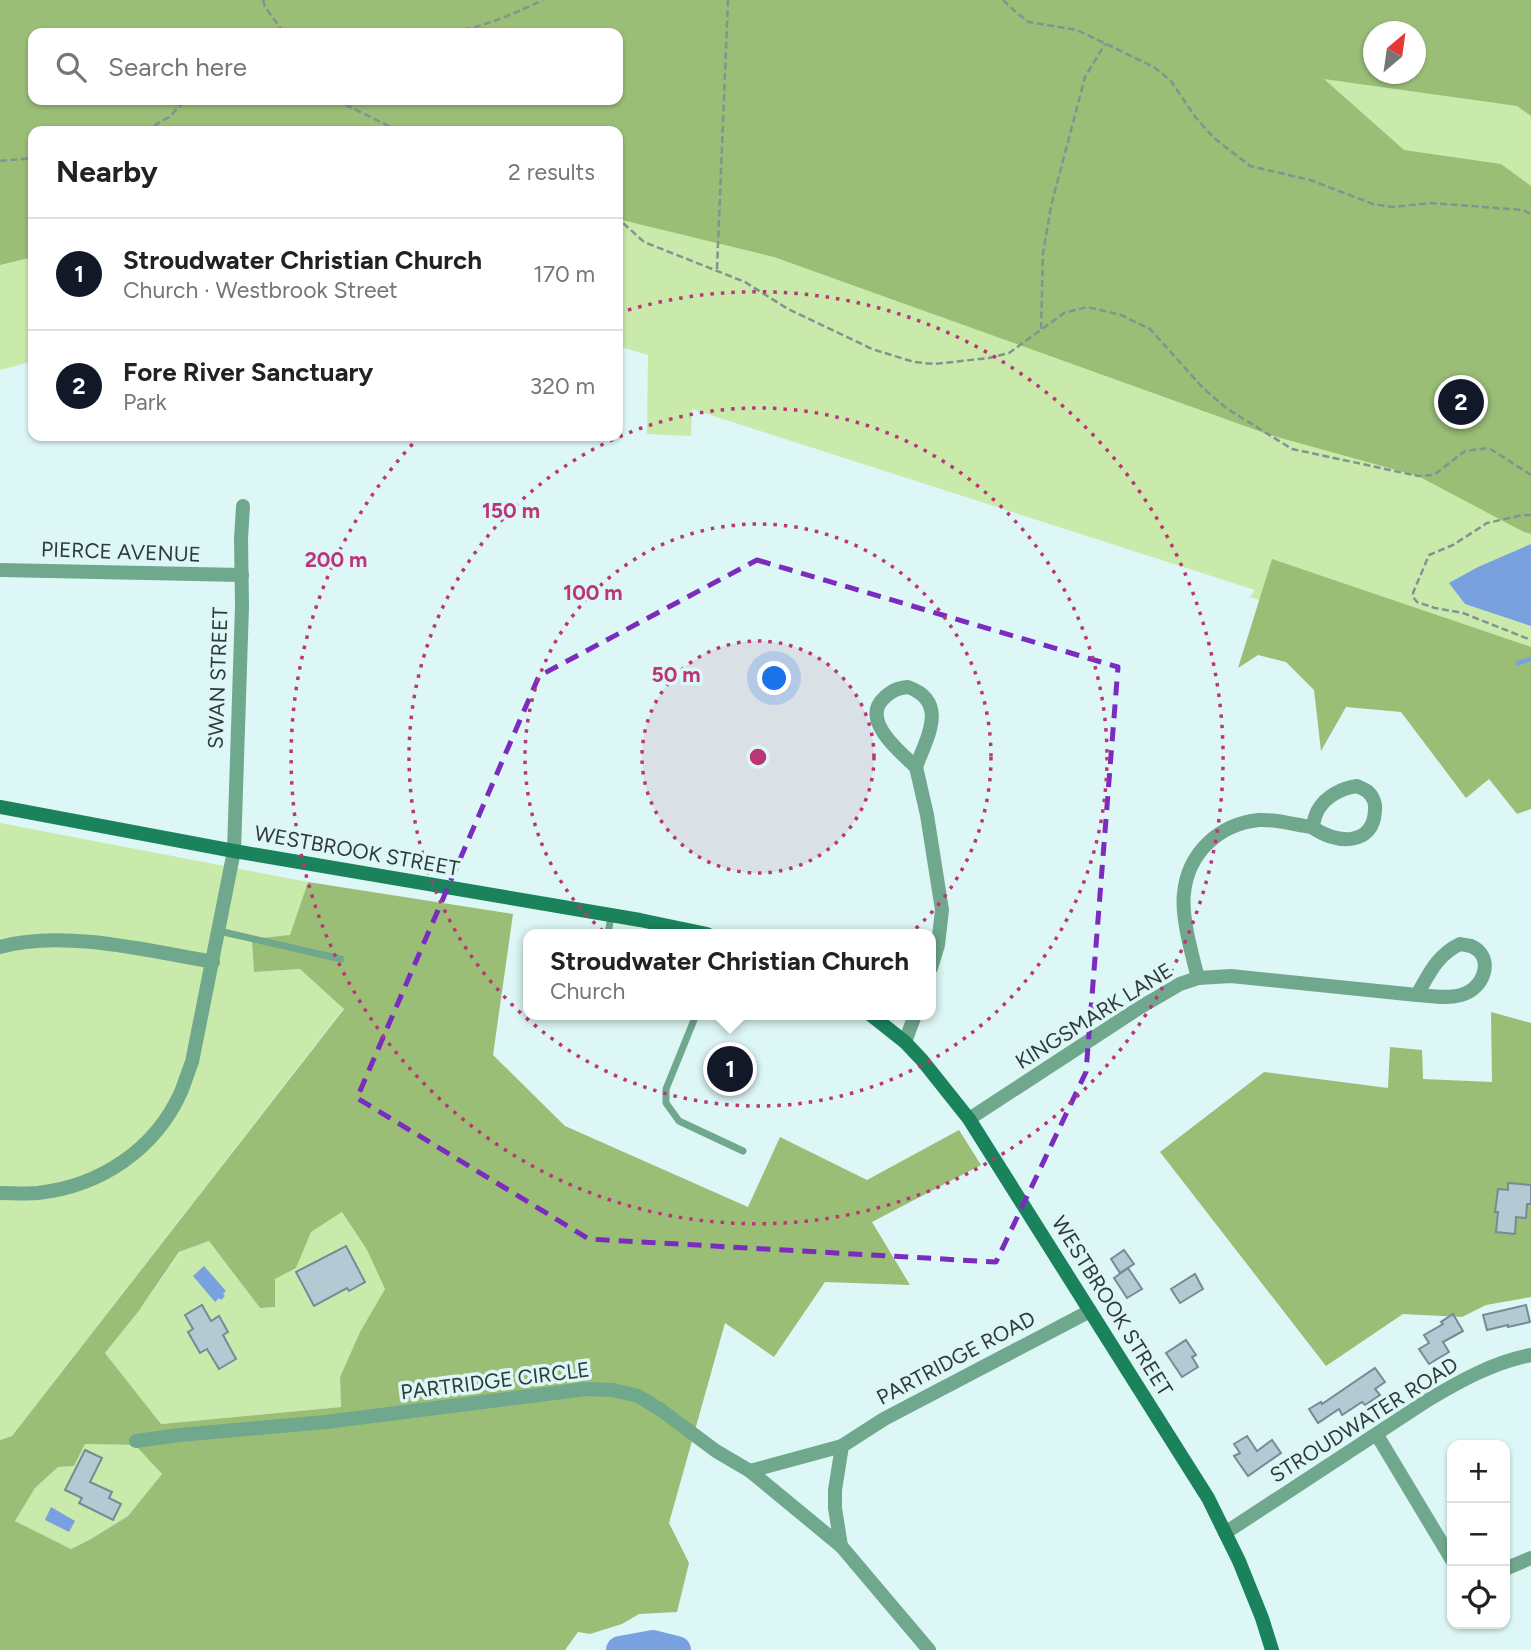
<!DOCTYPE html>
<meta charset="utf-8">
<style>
body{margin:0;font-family:Figtree,sans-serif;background:#f2f2f2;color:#222}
.controls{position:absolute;right:21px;bottom:21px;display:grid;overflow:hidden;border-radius:14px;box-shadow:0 2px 5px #0004}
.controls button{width:63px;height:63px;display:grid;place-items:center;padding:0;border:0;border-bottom:2px solid #e0e0e0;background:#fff;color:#222;font:35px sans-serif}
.compass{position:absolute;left:1363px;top:21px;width:63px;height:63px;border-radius:50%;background:#fff;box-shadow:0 2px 5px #0004;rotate:29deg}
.you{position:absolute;left:775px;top:679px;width:24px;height:24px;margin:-18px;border:5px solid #fff;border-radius:50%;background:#1a73e8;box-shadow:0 0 0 10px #1a73e833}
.badge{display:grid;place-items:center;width:46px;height:46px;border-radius:50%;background:#111827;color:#fff;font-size:23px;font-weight:700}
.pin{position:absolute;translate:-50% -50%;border:4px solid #fff;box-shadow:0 2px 7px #0006}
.popup{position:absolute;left:523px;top:929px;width:413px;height:91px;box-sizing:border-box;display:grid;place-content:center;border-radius:14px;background:#fff;filter:drop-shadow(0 2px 5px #0005);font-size:23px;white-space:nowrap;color:#767676}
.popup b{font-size:26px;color:#222}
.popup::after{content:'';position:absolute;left:50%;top:100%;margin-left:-14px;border:14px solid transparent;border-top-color:#fff}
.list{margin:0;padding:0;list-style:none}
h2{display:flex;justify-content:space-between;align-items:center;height:91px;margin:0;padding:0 28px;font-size:30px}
h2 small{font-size:23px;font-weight:400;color:#767676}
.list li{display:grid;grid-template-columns:46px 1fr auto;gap:21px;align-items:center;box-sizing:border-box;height:112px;padding:0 28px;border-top:2px solid #e0e0e0}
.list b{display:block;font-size:26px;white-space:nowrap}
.list p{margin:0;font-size:23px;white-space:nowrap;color:#767676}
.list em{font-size:23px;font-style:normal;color:#767676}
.icon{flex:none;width:38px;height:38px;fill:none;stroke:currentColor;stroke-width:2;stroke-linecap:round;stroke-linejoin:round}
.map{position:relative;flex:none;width:1531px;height:1650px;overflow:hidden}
.search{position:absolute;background:#fff;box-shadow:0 2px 5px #0004;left:28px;top:28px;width:595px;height:77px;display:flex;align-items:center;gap:18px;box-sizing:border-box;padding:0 24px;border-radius:14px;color:#767676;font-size:26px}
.panel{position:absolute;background:#fff;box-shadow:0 2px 5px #0004;left:28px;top:126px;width:595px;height:315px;border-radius:14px}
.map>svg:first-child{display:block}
</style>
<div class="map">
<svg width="1531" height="1650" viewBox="0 0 1531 1650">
<rect width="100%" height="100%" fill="#ddf7f6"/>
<g fill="#c9eaaa" fill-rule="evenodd">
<path d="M0 0H1531V684L1250 597 1255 590 692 409 691 436 647 434 648 355 618 346V131H33V361L0 370ZM1374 32H1416V74H1374ZM33 33H618V100H33Z"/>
<path d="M0 823 308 882 291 935 254 972 300 969 344 1008 12 1436 0 1440Z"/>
<path d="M342 1212 367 1250 385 1289 360 1332 340 1377 341 1407 161 1424 105 1353 138 1312 180 1252 209 1241 260 1308 275 1307V1279L296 1267 311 1232Z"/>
<path d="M85 1444 135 1445 162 1474 128 1516 91 1539 71 1549 15 1521 35 1488 58 1467 74 1466Z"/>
</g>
<g fill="#9bbe77" fill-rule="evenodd">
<path d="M0 0H1531V116L1517 106 1324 79 1404 150 1501 164 1531 186V534L1524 532 1418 476 1270 435 774 257 618 219V131H33V257L0 265ZM1374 32H1416V74H1374ZM33 33H618V100H33Z"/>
<path d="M1272 559 1531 647V809L1517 814 1489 779 1466 798 1401 712 1346 707 1321 751 1314 690 1286 662 1258 655 1238 668Z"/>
<path d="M308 882 513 914 493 1055 565 1126 748 1207 780 1137 867 1180 959 1130 981 1165 872 1222 910 1285 825 1282 774 1357 725 1323 669 1523 689 1563 677 1612 639 1614 622 1624 590 1634 578 1632 565 1650H0V1440L12 1436 344 1009 300 969 254 972 252 939 290 935ZM342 1212 367 1250 385 1289 360 1332 340 1377 341 1407 161 1424 105 1353 138 1312 179 1252 209 1241 260 1308 275 1307V1279L296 1268 311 1232ZM85 1444 135 1445 162 1474 128 1516 91 1539 71 1549 15 1521 35 1488 58 1467 74 1466Z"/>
<path d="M1491 1012 1531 1023V1297L1486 1305 1462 1317 1403 1314 1326 1366 1160 1152 1264 1072 1388 1088 1390 1047 1422 1050 1423 1079 1492 1082Z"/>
</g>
<g fill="#79a1e0">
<path d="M1531 544V626L1465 604 1449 583 1478 567Z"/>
<path d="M204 1266 226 1291 223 1294 225 1296 221 1300 219 1298 215 1302 193 1276Z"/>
<path d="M51 1507 75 1521 69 1532 45 1520Z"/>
</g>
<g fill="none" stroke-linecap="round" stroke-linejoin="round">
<path stroke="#79a1e0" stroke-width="4.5" d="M1518 663 1531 659"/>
<path stroke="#79a1e0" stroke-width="28" d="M620 1650 653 1644 677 1650"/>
</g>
<g fill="#b3c9d3" stroke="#768b94" stroke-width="2">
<path d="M1508 1183 1531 1185V1204H1527L1526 1218 1516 1217 1515 1234 1496 1232 1498 1212H1495L1498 1189 1508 1190Z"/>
<path d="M346 1246 365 1282 349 1291 347 1288 314 1306 296 1272Z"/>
<path d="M1124 1250 1134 1264 1120 1273 1111 1259Z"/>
<path d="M1128 1268 1142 1289 1127 1298 1114 1278Z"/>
<path d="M1195 1274 1203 1289 1180 1303 1171 1289Z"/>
<path d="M202 1305 211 1321 219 1316 228 1332 223 1335 236 1359 219 1369 207 1349 200 1353 188 1332 193 1329 185 1315Z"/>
<path d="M1526 1305 1530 1322 1508 1327V1325L1487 1330 1483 1315Z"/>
<path d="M1453 1314 1463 1331 1443 1342 1449 1352 1429 1364 1419 1349 1429 1343 1424 1335 1443 1324 1441 1322Z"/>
<path d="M1186 1340 1196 1355 1192 1357 1198 1367 1182 1377 1166 1353Z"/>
<path d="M1375 1368 1385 1382 1375 1389 1380 1395 1365 1405 1362 1402 1342 1415 1339 1409 1318 1423 1309 1409 1321 1402 1322 1404Z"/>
<path d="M1247 1436 1257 1451 1272 1440 1281 1453 1248 1476 1234 1456 1240 1453 1234 1444Z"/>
<path d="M85 1450 102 1458 90 1482 112 1492 109 1498 121 1504 113 1520 79 1503 82 1498 65 1490Z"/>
</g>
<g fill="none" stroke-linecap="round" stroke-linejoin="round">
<g stroke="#819392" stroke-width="2.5" stroke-dasharray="7 3.5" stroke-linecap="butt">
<path d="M263 0 265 7 284 33"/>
<path d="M1003 0 1018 14 1029 22 1077 30 1154 67 1171 81 1196 118 1214 138 1250 166 1310 180 1373 204 1392 207 1431 203 1523 210 1531 214"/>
<path d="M443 33C480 29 509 16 543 0"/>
<path d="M336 100 399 131"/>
<path d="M145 131 169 117 186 100"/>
<path d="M0 161 33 158"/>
<path d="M618 214 623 223 644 242 745 282 788 309 872 349 914 362 934 364 989 358 1009 353 1064 313 1087 307 1121 315 1150 329 1203 388 1226 408 1292 449 1418 476 1434 475 1465 451 1489 448 1531 475"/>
<path d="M717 269 728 0"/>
<path d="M1041 329 1043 253 1051 206 1085 77 1105 44"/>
<path d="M1531 515H1523L1487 523 1453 545 1429 555 1413 593V597L1417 602 1435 608 1463 613 1531 640"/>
</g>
<g stroke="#6fa88c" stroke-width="7">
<path d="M219 931 341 959"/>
<path d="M608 934 611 916"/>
<path d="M696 1015 666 1089V1103L679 1121 743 1151"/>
</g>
<g stroke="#6fa88c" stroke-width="14">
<path d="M0 570 242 575"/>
<path d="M908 687C949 702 927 737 916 767 901 753 861 721 883 699 891 691 897 688 908 687Z"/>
<path d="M916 767 927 815 942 910 938 945 931 968"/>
<path d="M1357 786C1361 788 1364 789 1367 791 1373 796 1376 804 1375 811 1373 847 1335 844 1312 827 1314 822 1315 815 1318 810 1326 796 1342 788 1357 786Z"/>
<path d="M1460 944C1464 945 1468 945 1471 946 1495 956 1485 989 1461 995 1447 999 1431 996 1417 995 1429 974 1437 955 1460 944Z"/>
<path d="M0 947C62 929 150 951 213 962"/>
<path d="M1198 978C1192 955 1181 916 1184 893 1188 853 1219 824 1259 820 1276 819 1295 825 1312 827"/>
<path d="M905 1042 915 1015"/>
<path d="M969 1119 1139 1008 1180 984 1198 978 1231 976 1417 995"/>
<path d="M0 1193C12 1193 26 1194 38 1193 100 1186 155 1150 181 1092 185 1082 188 1072 192 1062L234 851 242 606 241 539 243 506"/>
<path d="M1377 1435 1452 1560"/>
<path d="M136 1441 179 1435 326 1422 586 1389 613 1390 638 1396 661 1410 716 1451 750 1471 841 1546 929 1650"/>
<path d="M750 1471 842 1446"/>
<path d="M1225 1533 1428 1400C1460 1381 1494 1362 1531 1355"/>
<path d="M841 1546 835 1508V1490L842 1446 884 1419 1090 1311"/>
<path d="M1505 1569 1531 1558"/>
</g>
<g stroke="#1a835c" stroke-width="14">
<path d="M0 807 234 851 640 920 707 934"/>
<path d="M871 1015 905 1042 922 1060 969 1119 1090 1311 1208 1498 1239 1561 1262 1618 1272 1650"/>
</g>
</g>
<path fill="none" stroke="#7b2cbf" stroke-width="5" stroke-dasharray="14 9" stroke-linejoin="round" d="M757 560 1118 667 1086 1072 996 1262 589 1239 357 1098 539 676Z"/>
<circle cx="758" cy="757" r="116" fill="#bc3677" fill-opacity=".12"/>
<g fill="none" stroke="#bc3677" stroke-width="3.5" stroke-dasharray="3.5 7">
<circle cx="758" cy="757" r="116"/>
<circle cx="758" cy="757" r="233"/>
<circle cx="758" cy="757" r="349"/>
<path d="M618 313A466 466 0 1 1 420 436"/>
</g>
<g text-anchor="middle" stroke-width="7" stroke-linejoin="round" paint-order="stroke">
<g font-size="21" fill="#303a3a" stroke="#ddf7f6">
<text transform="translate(121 552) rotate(2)" y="7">PIERCE AVENUE</text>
<text transform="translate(218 678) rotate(-88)" y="7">SWAN STREET</text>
<text transform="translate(357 851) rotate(10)" y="7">WESTBROOK STREET</text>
<text transform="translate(1094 1016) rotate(-32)" y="7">KINGSMARK LANE</text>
<text transform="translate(1112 1306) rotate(58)" y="7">WESTBROOK STREET</text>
<text transform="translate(956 1358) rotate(-28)" y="7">PARTRIDGE ROAD</text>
<text transform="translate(495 1381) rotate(-7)" y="7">PARTRIDGE CIRCLE</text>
<text transform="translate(1364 1420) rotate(-32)" y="7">STROUDWATER ROAD</text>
</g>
</g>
<circle cx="758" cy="757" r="10" fill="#bc3677" stroke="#ddf7f6" stroke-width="3.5"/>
<g font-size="21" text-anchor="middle" font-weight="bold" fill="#bc3677" stroke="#ddf7f6" stroke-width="7" stroke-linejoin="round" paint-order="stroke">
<text x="511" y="518">150 m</text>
<text x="336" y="567">200 m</text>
<text x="593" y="600">100 m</text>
<text x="676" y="682">50 m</text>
</g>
</svg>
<div class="controls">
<button>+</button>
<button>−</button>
<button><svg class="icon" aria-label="locate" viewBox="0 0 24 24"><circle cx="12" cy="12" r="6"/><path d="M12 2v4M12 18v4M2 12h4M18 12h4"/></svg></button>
</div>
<svg class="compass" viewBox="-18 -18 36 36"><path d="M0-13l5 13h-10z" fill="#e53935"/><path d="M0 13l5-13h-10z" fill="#767676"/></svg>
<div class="you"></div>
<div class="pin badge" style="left:730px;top:1069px">1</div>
<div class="popup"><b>Stroudwater Christian Church</b>Church</div>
<div class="pin badge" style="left:1461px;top:402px">2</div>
<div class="search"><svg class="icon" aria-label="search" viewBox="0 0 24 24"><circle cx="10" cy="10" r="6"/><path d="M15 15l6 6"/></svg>Search here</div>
<section class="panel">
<h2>Nearby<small>2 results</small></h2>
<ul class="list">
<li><span class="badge">1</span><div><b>Stroudwater Christian Church</b><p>Church · Westbrook Street</p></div><em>170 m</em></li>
<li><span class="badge">2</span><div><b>Fore River Sanctuary</b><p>Park</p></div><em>320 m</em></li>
</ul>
</section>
</div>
